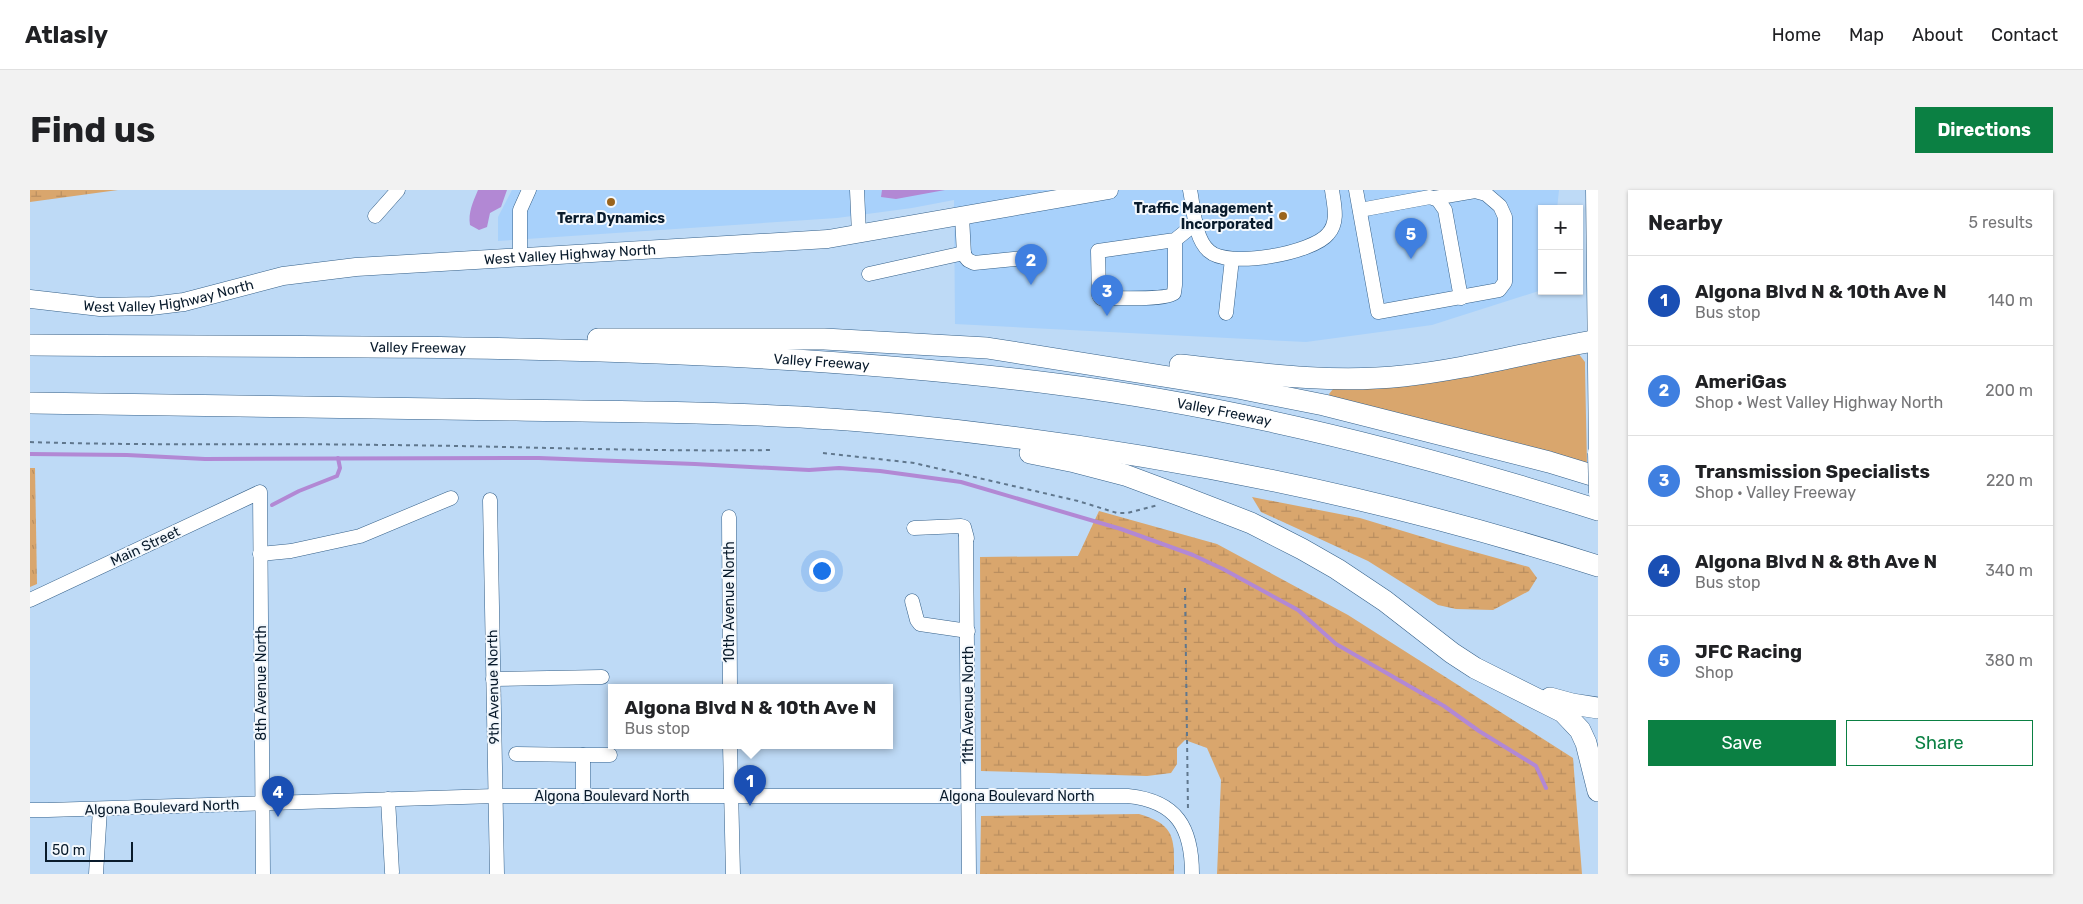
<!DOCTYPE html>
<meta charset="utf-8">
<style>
body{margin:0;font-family:Rubik,sans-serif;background:#f2f2f2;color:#202124}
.controls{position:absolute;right:15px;top:15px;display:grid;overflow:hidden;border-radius:0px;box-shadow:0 1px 4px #0004}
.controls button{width:45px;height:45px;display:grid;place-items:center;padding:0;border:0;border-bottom:1px solid #e0e0e0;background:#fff;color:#202124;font:25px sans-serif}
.scale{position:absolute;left:15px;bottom:12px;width:88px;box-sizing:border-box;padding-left:5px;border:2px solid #091b2c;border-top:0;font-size:14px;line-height:18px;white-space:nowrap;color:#091b2c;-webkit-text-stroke:4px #f3f8fd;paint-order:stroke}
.you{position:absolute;left:791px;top:380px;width:18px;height:18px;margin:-12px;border:4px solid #fff;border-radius:50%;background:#1a73e8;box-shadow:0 0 0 8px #1a73e833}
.badge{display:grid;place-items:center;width:32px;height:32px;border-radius:50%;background:#0b8043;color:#fff;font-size:16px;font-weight:700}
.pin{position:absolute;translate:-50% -41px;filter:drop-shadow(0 1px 2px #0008)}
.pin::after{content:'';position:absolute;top:26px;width:18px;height:15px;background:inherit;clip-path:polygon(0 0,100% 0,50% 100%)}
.popup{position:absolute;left:578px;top:494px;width:285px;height:65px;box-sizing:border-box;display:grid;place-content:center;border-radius:0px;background:#fff;filter:drop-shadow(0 1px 4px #0005);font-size:16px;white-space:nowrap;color:#757577}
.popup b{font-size:19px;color:#202124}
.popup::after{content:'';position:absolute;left:50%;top:100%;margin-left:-10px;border:10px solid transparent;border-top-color:#fff}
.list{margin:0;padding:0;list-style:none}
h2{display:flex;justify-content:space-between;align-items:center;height:65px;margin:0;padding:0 20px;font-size:21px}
h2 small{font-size:16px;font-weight:400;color:#757577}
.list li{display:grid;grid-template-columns:32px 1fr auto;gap:15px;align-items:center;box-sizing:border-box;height:90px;padding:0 20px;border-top:1px solid #e0e0e0}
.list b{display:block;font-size:19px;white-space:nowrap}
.list p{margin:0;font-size:16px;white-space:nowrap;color:#757577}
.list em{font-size:16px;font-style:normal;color:#757577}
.actions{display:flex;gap:10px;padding:15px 20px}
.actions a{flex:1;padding:11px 0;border:1px solid #0b8043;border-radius:0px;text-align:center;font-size:18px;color:#0b8043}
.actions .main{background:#0b8043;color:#fff}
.map{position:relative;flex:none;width:1568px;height:684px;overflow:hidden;border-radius:0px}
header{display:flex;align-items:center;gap:30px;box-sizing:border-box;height:70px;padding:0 25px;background:#fff;border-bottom:1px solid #e0e0e0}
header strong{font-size:24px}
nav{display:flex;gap:28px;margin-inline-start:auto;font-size:18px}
.intro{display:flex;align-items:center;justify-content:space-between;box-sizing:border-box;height:120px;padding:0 30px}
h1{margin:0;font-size:35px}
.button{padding:12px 22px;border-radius:0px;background:#0b8043;color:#fff;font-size:18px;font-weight:700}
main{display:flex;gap:30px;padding:0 30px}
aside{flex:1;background:#fff;border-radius:0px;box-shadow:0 1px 4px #0004}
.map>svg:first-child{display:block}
</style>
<header>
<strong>Atlasly</strong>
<nav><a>Home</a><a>Map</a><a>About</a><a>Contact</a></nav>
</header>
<div class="intro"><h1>Find us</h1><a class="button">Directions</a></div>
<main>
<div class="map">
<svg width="1568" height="684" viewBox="0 0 1568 684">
<defs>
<pattern id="wetland-marsh" width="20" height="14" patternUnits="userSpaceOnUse" patternTransform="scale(1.25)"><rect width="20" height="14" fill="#d9a66d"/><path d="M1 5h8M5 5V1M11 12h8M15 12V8" fill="none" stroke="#b98e5f"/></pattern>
<pattern id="park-tufts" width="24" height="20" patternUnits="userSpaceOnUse" patternTransform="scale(1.25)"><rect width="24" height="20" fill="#d9a66d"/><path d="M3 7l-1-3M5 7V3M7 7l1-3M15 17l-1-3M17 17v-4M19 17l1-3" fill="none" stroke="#b98e5f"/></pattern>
</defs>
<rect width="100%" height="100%" fill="#bedaf6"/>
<path fill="#a8d1fb" d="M482 0H1529L1527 19H1512V100L1402 135 1276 152 925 134 924 10 882 18 807 28 468 51V27Z"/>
<path fill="#d9a66d" d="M1548 163 1555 172V178L1557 276 1300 207 1299 204 1303 199Z"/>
<g fill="url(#wetland-marsh)">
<path d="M0 0H88L0 12Z"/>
<path d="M1222 307 1330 328 1416 354 1499 377 1507 388 1499 401 1463 420 1426 419 1408 415 1338 371 1231 322Z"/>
<path d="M1069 321 1187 354 1318 425 1543 568 1552 684H1187L1191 590 1177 558 1155 550 1147 558V574L1141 583 1117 586 951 581 950 367 1048 366Z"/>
<path d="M1109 624C1147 635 1144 650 1144 684H950L951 626Z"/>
</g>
<path fill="url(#park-tufts)" d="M0 278H5L7 394 0 397Z"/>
<g fill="#b288d4">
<path d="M448 0H477L471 17 460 23 457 37 449 40 440 35C438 22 443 12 448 0Z"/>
<path d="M852 0H915L866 9 851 7Z"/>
</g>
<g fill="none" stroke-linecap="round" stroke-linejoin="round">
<g stroke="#b288d4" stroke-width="4">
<path d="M0 264 97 265 175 269 509 268 665 274 779 280 809 278 850 281 931 292 1091 339 1163 365 1193 379 1268 420 1306 454 1414 516 1449 541 1506 576 1516 598"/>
<path d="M242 315 269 301 307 286 310 278 308 268"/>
</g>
<g stroke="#356089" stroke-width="15">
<g id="minor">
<path d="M827 0 829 44"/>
<path d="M1160 0C1164 19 1164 48 1179 61 1198 79 1283 63 1298 44 1309 32 1304 15 1302 0"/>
<path d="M1326 0 1348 122 1469 100 1475 92V27L1470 16 1456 4 1445 1 1404 8"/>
<path d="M1330 20 1400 7 1408 10 1415 20 1431 108"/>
<path d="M345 26 368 0"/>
<path d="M932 26 934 65 938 70 944 73 994 68"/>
<path d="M1145 50V95C1145 96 1144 101 1144 103 1138 110 1082 108 1071 108L1069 105 1068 61 1145 50 1166 33"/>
<path d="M490 67V20L499 0"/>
<path d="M839 84 934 63"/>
<path d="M1196 123 1202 69"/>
<path d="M460 310 467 684"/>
<path d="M699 327 700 497"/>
<path d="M884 338 931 336 934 337 937 348"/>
<path d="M936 346 939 684"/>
<path d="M230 364 261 361 330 346 421 308"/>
<path d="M0 410 230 302 233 684"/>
<path d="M882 411 887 430 890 434 938 441"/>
<path d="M463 489 572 487"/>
<path d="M700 555 703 684"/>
<path d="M486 564 553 565"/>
<path d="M553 606V565H580"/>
<path d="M358 609 362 682"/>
<path d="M0 620H18L465 606H1098C1147 611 1162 638 1162 684"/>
<path d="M66 684 70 619"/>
</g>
</g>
<g stroke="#356089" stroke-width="19">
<g id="major">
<path d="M1565 0 1568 266"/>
<path id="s1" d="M0 109 70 117 121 116 154 112 253 86 326 77 798 49 1079 0"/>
</g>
</g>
<g stroke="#356089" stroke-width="22">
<g id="highway">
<path d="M568 149H794L957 158 1208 198 1294 215 1519 272 1568 287"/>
<path id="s2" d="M0 155C342 158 686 151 1026 194 1210 217 1392 264 1568 320"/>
<path d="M1150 175C1224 183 1299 194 1373 186 1439 179 1503 161 1568 150"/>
<path d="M0 213C162 216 324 218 486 220 615 222 746 222 875 235 1110 258 1343 304 1568 376"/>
<path d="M1000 263 1045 272 1095 285 1154 307 1221 333 1272 359 1307 379 1355 411 1422 463 1445 478 1533 522 1550 540 1556 553 1568 601"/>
<path d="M1520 508 1542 514 1568 518"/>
</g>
</g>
<g stroke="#60778d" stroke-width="2" stroke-dasharray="4 4" stroke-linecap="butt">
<path d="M0 252C118 256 237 253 355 255 484 256 612 262 741 260"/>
<path d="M793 263 884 273 1048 311 1087 323H1097L1128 315"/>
<path d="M1155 398 1158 621"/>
</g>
<use href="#minor" stroke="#fff" stroke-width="14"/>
<use href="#major" stroke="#fff" stroke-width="18"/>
<use href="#highway" stroke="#fff" stroke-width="21"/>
<g stroke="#356089" stroke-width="19" stroke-linecap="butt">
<path id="major-bridge" d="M1567 263 1568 303"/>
</g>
<use href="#major-bridge" stroke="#fff" stroke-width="18"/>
</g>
<g fill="#9a641c" stroke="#f3f8fd" stroke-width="2">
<circle cx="581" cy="12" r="5"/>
<circle cx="1253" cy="26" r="5"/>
</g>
<g text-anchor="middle" stroke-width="4" stroke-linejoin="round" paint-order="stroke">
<g font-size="14" font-weight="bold" fill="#091b2c" stroke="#f3f8fd" text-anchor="end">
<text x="1243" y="23">Traffic Management<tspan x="1243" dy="16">Incorporated</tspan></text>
<text x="581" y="33" text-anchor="middle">Terra Dynamics</text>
</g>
<g font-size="14" fill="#091b2c" stroke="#f3f8fd">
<text dy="5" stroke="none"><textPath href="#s1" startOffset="545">West Valley Highway North</textPath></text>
<text dy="5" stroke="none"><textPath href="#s1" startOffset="140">West Valley Highway North</textPath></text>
<text dy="5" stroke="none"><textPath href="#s2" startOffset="388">Valley Freeway</textPath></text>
<text dy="5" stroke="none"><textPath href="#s2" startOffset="792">Valley Freeway</textPath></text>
<text dy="5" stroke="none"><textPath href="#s2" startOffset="1198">Valley Freeway</textPath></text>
<text transform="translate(115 356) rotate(-25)" y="5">Main Street</text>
<text transform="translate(699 412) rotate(-90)" y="5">10th Avenue North</text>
<text transform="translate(231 493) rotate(-90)" y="5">8th Avenue North</text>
<text transform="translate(463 497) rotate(-91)" y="5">9th Avenue North</text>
<text transform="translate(938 515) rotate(-90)" y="5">11th Avenue North</text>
<text x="582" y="611">Algona Boulevard North</text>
<text x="987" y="611">Algona Boulevard North</text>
<text transform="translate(132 617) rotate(-2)" y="5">Algona Boulevard North</text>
</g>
</g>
</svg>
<div class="controls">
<button>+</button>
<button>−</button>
</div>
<div class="scale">50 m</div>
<div class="you"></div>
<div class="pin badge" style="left:720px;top:616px;background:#1a4fb4">1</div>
<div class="popup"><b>Algona Blvd N &amp; 10th Ave N</b>Bus stop</div>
<div class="pin badge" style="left:1001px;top:95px;background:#3f7fe0">2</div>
<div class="pin badge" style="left:1077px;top:126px;background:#3f7fe0">3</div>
<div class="pin badge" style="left:248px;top:627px;background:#1a4fb4">4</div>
<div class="pin badge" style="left:1381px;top:69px;background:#3f7fe0">5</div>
</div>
<aside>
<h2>Nearby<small>5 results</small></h2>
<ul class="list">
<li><span class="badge" style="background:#1a4fb4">1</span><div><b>Algona Blvd N &amp; 10th Ave N</b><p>Bus stop</p></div><em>140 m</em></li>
<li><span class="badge" style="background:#3f7fe0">2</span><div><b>AmeriGas</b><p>Shop · West Valley Highway North</p></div><em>200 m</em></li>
<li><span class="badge" style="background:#3f7fe0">3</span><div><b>Transmission Specialists</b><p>Shop · Valley Freeway</p></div><em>220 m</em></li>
<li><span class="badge" style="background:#1a4fb4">4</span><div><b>Algona Blvd N &amp; 8th Ave N</b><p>Bus stop</p></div><em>340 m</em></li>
<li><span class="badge" style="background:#3f7fe0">5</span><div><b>JFC Racing</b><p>Shop</p></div><em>380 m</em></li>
</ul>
<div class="actions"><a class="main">Save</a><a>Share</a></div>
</aside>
</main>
